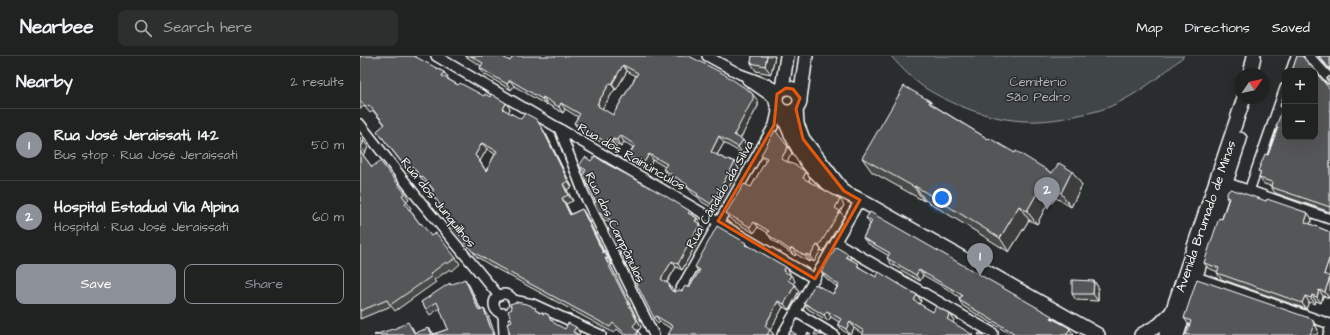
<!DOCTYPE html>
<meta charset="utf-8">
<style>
body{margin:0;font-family:"Architects Daughter",sans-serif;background:#2d2f2f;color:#f1f3f6}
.controls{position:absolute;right:12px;top:12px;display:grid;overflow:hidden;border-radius:8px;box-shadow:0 4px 16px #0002}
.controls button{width:36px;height:36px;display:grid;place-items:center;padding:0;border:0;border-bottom:1px solid #3d3f40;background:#202222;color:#f1f3f6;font:20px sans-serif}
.compass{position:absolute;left:874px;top:12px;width:36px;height:36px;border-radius:50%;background:#202222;box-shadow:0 4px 16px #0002;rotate:56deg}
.you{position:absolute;left:582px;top:142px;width:14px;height:14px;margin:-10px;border:3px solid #fff;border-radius:50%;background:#1a73e8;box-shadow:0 0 0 6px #1a73e833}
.badge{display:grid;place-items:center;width:26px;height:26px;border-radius:50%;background:#8c9099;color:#fff;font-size:13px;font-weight:700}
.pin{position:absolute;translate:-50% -33px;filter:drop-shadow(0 1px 2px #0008)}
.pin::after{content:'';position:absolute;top:21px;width:14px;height:12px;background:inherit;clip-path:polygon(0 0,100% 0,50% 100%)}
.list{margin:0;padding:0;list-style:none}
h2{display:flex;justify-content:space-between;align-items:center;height:52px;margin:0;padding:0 16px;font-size:17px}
h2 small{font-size:13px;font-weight:400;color:#a2a4a5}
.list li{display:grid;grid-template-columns:26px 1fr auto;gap:12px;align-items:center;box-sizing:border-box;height:72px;padding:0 16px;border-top:1px solid #3d3f40}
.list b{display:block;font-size:15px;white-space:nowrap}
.list p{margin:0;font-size:13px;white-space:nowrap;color:#a2a4a5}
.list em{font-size:13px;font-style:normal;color:#a2a4a5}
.actions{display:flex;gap:8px;padding:12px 16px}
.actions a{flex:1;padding:9px 0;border:1px solid #8c9099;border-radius:8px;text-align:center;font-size:14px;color:#8c9099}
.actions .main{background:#8c9099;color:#fff}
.icon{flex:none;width:22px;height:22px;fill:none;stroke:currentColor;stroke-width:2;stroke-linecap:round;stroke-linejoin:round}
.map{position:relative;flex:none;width:970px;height:279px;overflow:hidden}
header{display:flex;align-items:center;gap:24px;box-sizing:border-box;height:56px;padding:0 20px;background:#202222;border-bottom:1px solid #3d3f40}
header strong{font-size:19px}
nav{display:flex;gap:22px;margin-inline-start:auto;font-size:14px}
.search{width:280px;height:36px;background:#2d2f2f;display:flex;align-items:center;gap:10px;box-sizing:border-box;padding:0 14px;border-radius:8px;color:#a2a4a5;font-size:15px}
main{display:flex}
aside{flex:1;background:#202222}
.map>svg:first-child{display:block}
</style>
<header>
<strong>Nearbee</strong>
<div class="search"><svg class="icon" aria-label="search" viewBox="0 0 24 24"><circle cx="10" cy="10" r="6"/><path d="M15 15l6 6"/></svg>Search here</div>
<nav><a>Map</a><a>Directions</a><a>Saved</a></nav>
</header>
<main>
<aside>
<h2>Nearby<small>2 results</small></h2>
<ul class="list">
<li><span class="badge">1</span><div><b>Rua José Jeraissati, 142</b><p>Bus stop · Rua José Jeraissati</p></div><em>50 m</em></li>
<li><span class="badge">2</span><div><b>Hospital Estadual Vila Alpina</b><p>Hospital · Rua José Jeraissati</p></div><em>60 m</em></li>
</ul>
<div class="actions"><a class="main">Save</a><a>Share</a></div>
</aside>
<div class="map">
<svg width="970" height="279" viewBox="0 0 970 279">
<rect width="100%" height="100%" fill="#2a2d2e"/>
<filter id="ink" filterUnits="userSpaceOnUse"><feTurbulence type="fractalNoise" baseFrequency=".025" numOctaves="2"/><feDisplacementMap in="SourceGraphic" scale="8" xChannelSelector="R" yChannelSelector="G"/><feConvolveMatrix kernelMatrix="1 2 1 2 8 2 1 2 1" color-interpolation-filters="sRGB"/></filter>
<g filter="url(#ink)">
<path fill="#414445" stroke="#a0a2a2" d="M531 0H824C801 20 777 39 749 51 739 55 729 57 719 59 698 64 675 67 653 64 625 61 594 49 570 35 556 27 541 12 531 0Z"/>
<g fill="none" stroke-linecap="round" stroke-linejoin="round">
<g stroke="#fff" stroke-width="12">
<g id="street">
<path d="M76 0 455 223"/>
<path d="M347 0 380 18 407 28 419 35"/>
<path d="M949 0 970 23"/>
<path d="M931 15 936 0"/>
<path d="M387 24 416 44"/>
<path d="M0 68 61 146 139 240"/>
<path d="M199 72 224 138 294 279"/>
<path d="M862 125 970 163"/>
<path d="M889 135 925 32"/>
<path d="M476 186 633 277"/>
<path d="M831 219 970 268"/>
<path d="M319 236 414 69 418 51"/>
<circle cx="144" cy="248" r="10"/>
<path d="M153 244 173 248 241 279"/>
<path d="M436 256 474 279"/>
<path d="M143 257 144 279"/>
<path d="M422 279 500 144"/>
<path d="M968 279 970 273"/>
</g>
</g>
<g stroke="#fff" stroke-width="16">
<g id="secondary">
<path d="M890 18 894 0"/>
<circle cx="428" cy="44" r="12"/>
<path d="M422 33 427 0"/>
<path d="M440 42 446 0"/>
<path d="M436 53 437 68 443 83 480 131"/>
<path d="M421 54C431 81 445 112 470 129 478 134 491 139 500 144L738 279"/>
<path d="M781 279 799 269 811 257"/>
<path d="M806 279 812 256 884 42"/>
<path d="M817 279 880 83"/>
</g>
</g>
<use href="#street" stroke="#2a2d2e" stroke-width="9"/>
<use href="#secondary" stroke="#2a2d2e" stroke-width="13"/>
</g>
<g fill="#494b4c" stroke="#fff" fill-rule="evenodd">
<path d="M0 0 84 16 88 22V23L98 29 150 53 148 56 186 78 212 131 207 134 213 145 206 148 211 158 222 153 226 159 244 195 248 200 252 209 250 208 281 271 278 275 281 279H264L257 273 254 277 135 212 117 201 88 165 91 163 71 137 74 135 67 126 65 127 56 116 52 120 17 75 25 69 13 55 10 57 4 50 0 53ZM127 93 135 98 126 115 120 105Z"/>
<path d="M105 0H142V1L150 5 329 0 398 45V50L380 82 387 90 383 98 364 87 357 99 367 104 375 106 379 113 356 154 342 146 339 142 332 137 328 132 308 120 303 113 305 111 293 104 287 114 273 106 269 99 273 91 264 86 261 91 258 89 256 91 253 89 251 92 219 74 214 67 218 61 205 53 203 57 187 48 186 49 154 30 151 34 124 18 120 12 121 10ZM267 15 276 20 253 59 242 53 255 33 256 34Z"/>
<path d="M392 0H415L411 18 396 15 391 7Z"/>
<path d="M937 0 960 20 965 26 963 25 970 33V156L915 137 911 131V130L904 128 899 122 901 118 898 115 908 99 917 73 916 71 923 53 920 50Z"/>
<path d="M958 0H970V14Z"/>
<path d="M970 20V28L966 23Z"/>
<path d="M570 45 573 49 628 83 692 117 722 129 711 151 696 142 691 148 689 145 677 168 669 164 649 196 565 144 564 145 512 116 502 102Z"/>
<path d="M0 81 8 91 5 97 3 99 12 111 45 137 49 143 46 145 51 152 50 154 60 168 71 180 96 202 100 208 92 215 90 213 74 224 76 226 35 255 31 250 0 263Z"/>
<path d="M432 97 427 106 446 116 450 122 449 125 484 149 480 156 484 160 463 196 461 194 454 206 450 204 449 206 436 198 435 200 411 183 408 177 398 171 394 177 370 163 366 157 391 131 406 105 401 99Z"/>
<path d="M231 105 247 108 330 155 333 160 337 162 341 168 340 169 344 174 322 214 316 211 307 227 313 234 314 236H315L322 235 329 232 339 216 335 211 388 190 430 217 429 219 435 225 433 228 439 235 429 254 423 251 410 274 414 279H308L312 273 300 266 298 268 276 223 271 217 262 197 261 199 250 167 243 163 239 157 236 146 224 116 219 110Z"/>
<path d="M866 141 906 145 948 157 952 163 950 168 970 176V219L969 220V242L963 240 961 247 956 245 955 248 949 246 946 253 861 223 857 217 858 216 848 212 844 207 862 163 868 145Z"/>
<path d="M506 162 695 264 714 279H652L603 250 599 244 600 242 589 234 563 219 560 225 531 208 527 202 529 200 507 187 503 182 510 168Z"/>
<path d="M488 198 491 204 502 213 516 221 557 239 561 245 559 248 573 256 590 258 594 264 503 278 494 272 490 279 482 274 478 268 479 266 471 261 468 265 448 253 444 247 473 238 477 231 466 222 461 216Z"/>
<path d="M734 225 738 231V245L716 244 712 238Z"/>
<path d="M91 229H109L121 254 124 253 128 259 135 279H14L52 271 55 277 69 272 74 278 88 273 80 252 70 259 61 246Z"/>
<path d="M824 262 952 263 958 274 829 269Z"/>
</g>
<g fill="#3c3d3e" stroke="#fff">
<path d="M407 0H415L411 18 405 10Z"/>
<path d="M263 9 267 15 256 34 252 28Z"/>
<path d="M84 16 88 22 87 26 82 20Z"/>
<path d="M150 24 154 30 151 34 147 28Z"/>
<path d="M250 27 255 33 242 53 238 50 237 48Z"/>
<path d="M391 36 398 45V50L379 85 374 79Z"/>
<path d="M183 41 187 48 186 49 182 43Z"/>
<path d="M146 47 150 53 147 59 143 53Z"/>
<path d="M201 47 205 53 203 57 199 51Z"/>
<path d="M182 72 186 78 212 131 208 125Z"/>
<path d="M260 79 264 86 261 91 257 84Z"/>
<path d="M359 80 364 87 355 102 351 96Z"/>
<path d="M248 83 253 89 251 92 246 86Z"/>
<path d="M253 83 258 89 256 91 252 85Z"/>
<path d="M383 84 387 90 383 98 378 91Z"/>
<path d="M4 85 8 91 5 97 1 91Z"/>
<path d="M122 87 127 93 120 105 115 99Z"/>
<path d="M428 91 432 97 425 109 421 103Z"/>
<path d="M289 98 293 104 287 114 283 108Z"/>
<path d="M375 106 379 113 356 154 351 148Z"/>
<path d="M712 115 722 129 711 151 701 137Z"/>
<path d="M446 116 450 122 447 128 443 122Z"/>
<path d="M203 128 207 134 213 145 208 139Z"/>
<path d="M686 129 696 142 691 148 682 134Z"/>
<path d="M555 130 565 144 564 145 554 131Z"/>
<path d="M680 132 689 145 677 168 667 155Z"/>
<path d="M202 142 206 148 214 165 210 159Z"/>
<path d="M480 143 484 149 480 156 484 160 463 196 459 190 475 152Z"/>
<path d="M659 150 669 164 649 196 640 182Z"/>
<path d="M222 153 226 159 247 203 243 197Z"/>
<path d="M330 155 334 161 328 157Z"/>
<path d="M948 157 952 163 949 172 945 166Z"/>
<path d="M337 162 341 168 340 169 344 174 322 214 318 208Z"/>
<path d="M394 166 398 171 394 177 390 171Z"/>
<path d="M457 189 461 194 454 206 450 200Z"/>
<path d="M258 190 262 196 261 199 257 193Z"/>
<path d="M432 192 436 198 435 200 430 194Z"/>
<path d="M244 194 248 200 252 209 248 203Z"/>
<path d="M446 198 450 204 449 206 445 200Z"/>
<path d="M488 198 492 204 490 207 486 201Z"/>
<path d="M245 202 250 208 281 271 277 276 273 270Z"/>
<path d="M969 203 970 219 968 224 964 218Z"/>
<path d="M312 205 316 211 305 229 301 223Z"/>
<path d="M426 211 430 217 427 221 423 215Z"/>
<path d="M559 214 563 219 560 225 556 219Z"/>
<path d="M431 219 435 225 432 230 428 224Z"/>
<path d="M970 221V239L969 242 965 236Z"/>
<path d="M105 223 109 229 123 260 119 255Z"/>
<path d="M734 225 738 231V245L733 238Z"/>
<path d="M309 228 313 234 314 239 310 233Z"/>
<path d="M435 229 439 235 429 254 424 248Z"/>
<path d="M959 234 963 240 961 247 957 241Z"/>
<path d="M557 239 561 245 558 250 554 244Z"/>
<path d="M952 239 956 245 955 248 951 242Z"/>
<path d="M945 240 949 246 946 253 942 247Z"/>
<path d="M418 245 423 251 410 275V274L414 279H407L405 270Z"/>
<path d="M124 253 128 259 135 279H133Z"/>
<path d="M467 255 471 261 468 265 464 259Z"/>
<path d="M590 258 594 264 592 269 587 263Z"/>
<path d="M296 260 300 266 298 268 294 262Z"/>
<path d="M952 263 958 274 957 279H950Z"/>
<path d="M490 266 494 272 490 279 486 273Z"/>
<path d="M216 271 220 277 219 279 213 276Z"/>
<path d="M69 272 73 277 74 279H72Z"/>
<path d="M710 273 714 279H706Z"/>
<path d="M278 275 281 279H276Z"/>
</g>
<g fill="#555758" stroke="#fff" fill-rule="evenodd">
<path d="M0 0H54L84 16 82 20 98 29 100 27 124 40 125 38 130 41 131 38 146 47 143 53 161 63 165 57 176 63 182 72 208 125 203 128 208 139 202 142 210 159 222 153 243 197 244 194 248 203 245 202 277 265 273 270 278 275 276 279H267L253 267 250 271 130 206 112 195 88 165 91 163 71 137 74 134 62 120 61 121 52 110 48 114 17 75 25 68 9 49 6 51 0 44ZM122 87 137 95 126 115 115 99Z"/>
<path d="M111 0H141L150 5 153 0H329L364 18 391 36 393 39V43L374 79 383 84 378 91 359 80 351 96 367 104 368 103 375 106 351 148 337 139 338 138 327 131 328 129 303 113 307 108 289 98 283 108 269 99 275 89 260 79 257 84 253 83 252 85 248 83 246 86 214 67 220 58 201 47 199 51 183 41 182 43 150 24 147 28 120 12 123 7ZM263 9 278 17 253 59 238 50 239 48H237L250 27 252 28Z"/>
<path d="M392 0H407L405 10 391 7Z"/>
<path d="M937 0H942L960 20 957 18 970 33V151L911 131 912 126 899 122 901 116 898 115 905 98 908 99 918 71H916L923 51 920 50 925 36V81H955V15H932Z"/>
<path d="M959 0H970V13Z"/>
<path d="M970 20V25L966 23Z"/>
<path d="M544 30 570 45 569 47 628 83 629 82 655 97 656 95 692 117 699 107 712 115 701 137 686 129 682 134 680 132 667 155 659 150 640 182 555 130 554 131 502 102Z"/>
<path d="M415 74 428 91 421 103 437 110 446 116 443 122 480 143 475 152 480 155 459 190 457 189 450 200 446 198 445 200 432 192 430 194 407 178 409 175 394 166 390 171 366 157 384 128 391 131 407 102 401 99Z"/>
<path d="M0 81 4 85 1 91 0 92Z"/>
<path d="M0 95 12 111 20 105 45 137 42 139 47 146 45 148 60 168 61 167 71 180 76 177 96 202 87 208 86 206 70 218 72 220 30 249 27 244 0 255Z"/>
<path d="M235 100 247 108 304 139 330 155 328 157 337 162 335 165 340 168 318 208 312 205 301 223 309 228 310 233 312 235 315 236 319 234 322 235 325 230 329 232 340 214 335 211 357 170 386 187 385 189 395 193 426 211 423 215 431 219 428 224 435 229 424 248 418 245 405 270 410 274 407 279H308L313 270 296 260 294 262 275 225 277 220 271 217 258 190 257 193 248 176 251 164 239 157 234 147 236 146 223 119 226 114 219 110 225 101 231 105Z"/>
<path d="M871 133 906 145 907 143 948 157 945 166 970 176V203H969L964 218 970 221 965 236 959 234 957 241 952 239 951 242 945 240 942 247 857 217 859 212 844 207 859 162 862 163 869 142 866 141 868 135Z"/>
<path d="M510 156 692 260 691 262 708 271 710 273 706 279H657L599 244 602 239 585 229 559 214 556 219 527 202 530 197 503 182 512 165 506 162Z"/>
<path d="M476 191 488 198 486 201 499 208 497 210 516 221 519 216 557 239 554 244 558 247 573 256 576 250 590 258 587 263 613 279H502L504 275 490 266 486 273 478 268 481 263 467 255 464 259 444 247 455 228 473 238 479 229 461 216Z"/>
<path d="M105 223 119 255 124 253 133 279H14L36 272 48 266 54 277 69 272 72 279 88 273 77 246 66 253 61 246 90 227V229Z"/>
<path d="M837 223 952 263 954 268 950 279H826L831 265 824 262Z"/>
<path d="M712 224 734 225 733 238H712Z"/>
<path d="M156 246 167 248 172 250 173 252 175 251 176 255H178L179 257 182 256 183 258 186 257 187 259 188 258 191 265 192 264 194 267 205 273 208 267 216 271 213 276 219 279H150L147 267 152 265 148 255 152 253 150 248Z"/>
<path d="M431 275 437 279H428Z"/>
<path d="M456 275 463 279H454Z"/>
<path d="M448 277 451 279H446Z"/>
<path d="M619 277H621L625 279H618Z"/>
</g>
</g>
<path fill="#e8590c" fill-opacity="0.2" stroke="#e8590c" stroke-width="3" stroke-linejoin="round" d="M426 32 433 33 440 42 436 53 443 83 484 135 500 144 455 223 358 165 414 69 417 38Z"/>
<g text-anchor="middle" stroke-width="3" stroke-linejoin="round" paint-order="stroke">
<g font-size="13" fill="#b3b4b5" stroke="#2a2d2e">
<text x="678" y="30">Cemitério<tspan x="678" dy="15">São Pedro</tspan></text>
</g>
<g font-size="13" fill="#fff" stroke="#2a2d2e">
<text transform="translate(272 100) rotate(30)" y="5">Rua dos Rainúnculos</text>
<text transform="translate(359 138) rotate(-60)" y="5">Rua Cândido da Silva</text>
<text transform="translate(79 146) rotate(51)" y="5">Rua dos Junquilhos</text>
<text transform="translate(845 160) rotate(-71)" y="5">Avenida Brumado de Minas</text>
<text transform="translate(256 171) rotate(64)" y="5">Rua das Campânulas</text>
</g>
</g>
</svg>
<div class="controls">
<button>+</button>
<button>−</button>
</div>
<svg class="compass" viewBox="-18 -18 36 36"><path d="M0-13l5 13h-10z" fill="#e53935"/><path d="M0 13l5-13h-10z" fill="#a2a4a5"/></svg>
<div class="you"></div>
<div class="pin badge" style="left:620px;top:220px">1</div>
<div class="pin badge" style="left:687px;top:154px">2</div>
</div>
</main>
